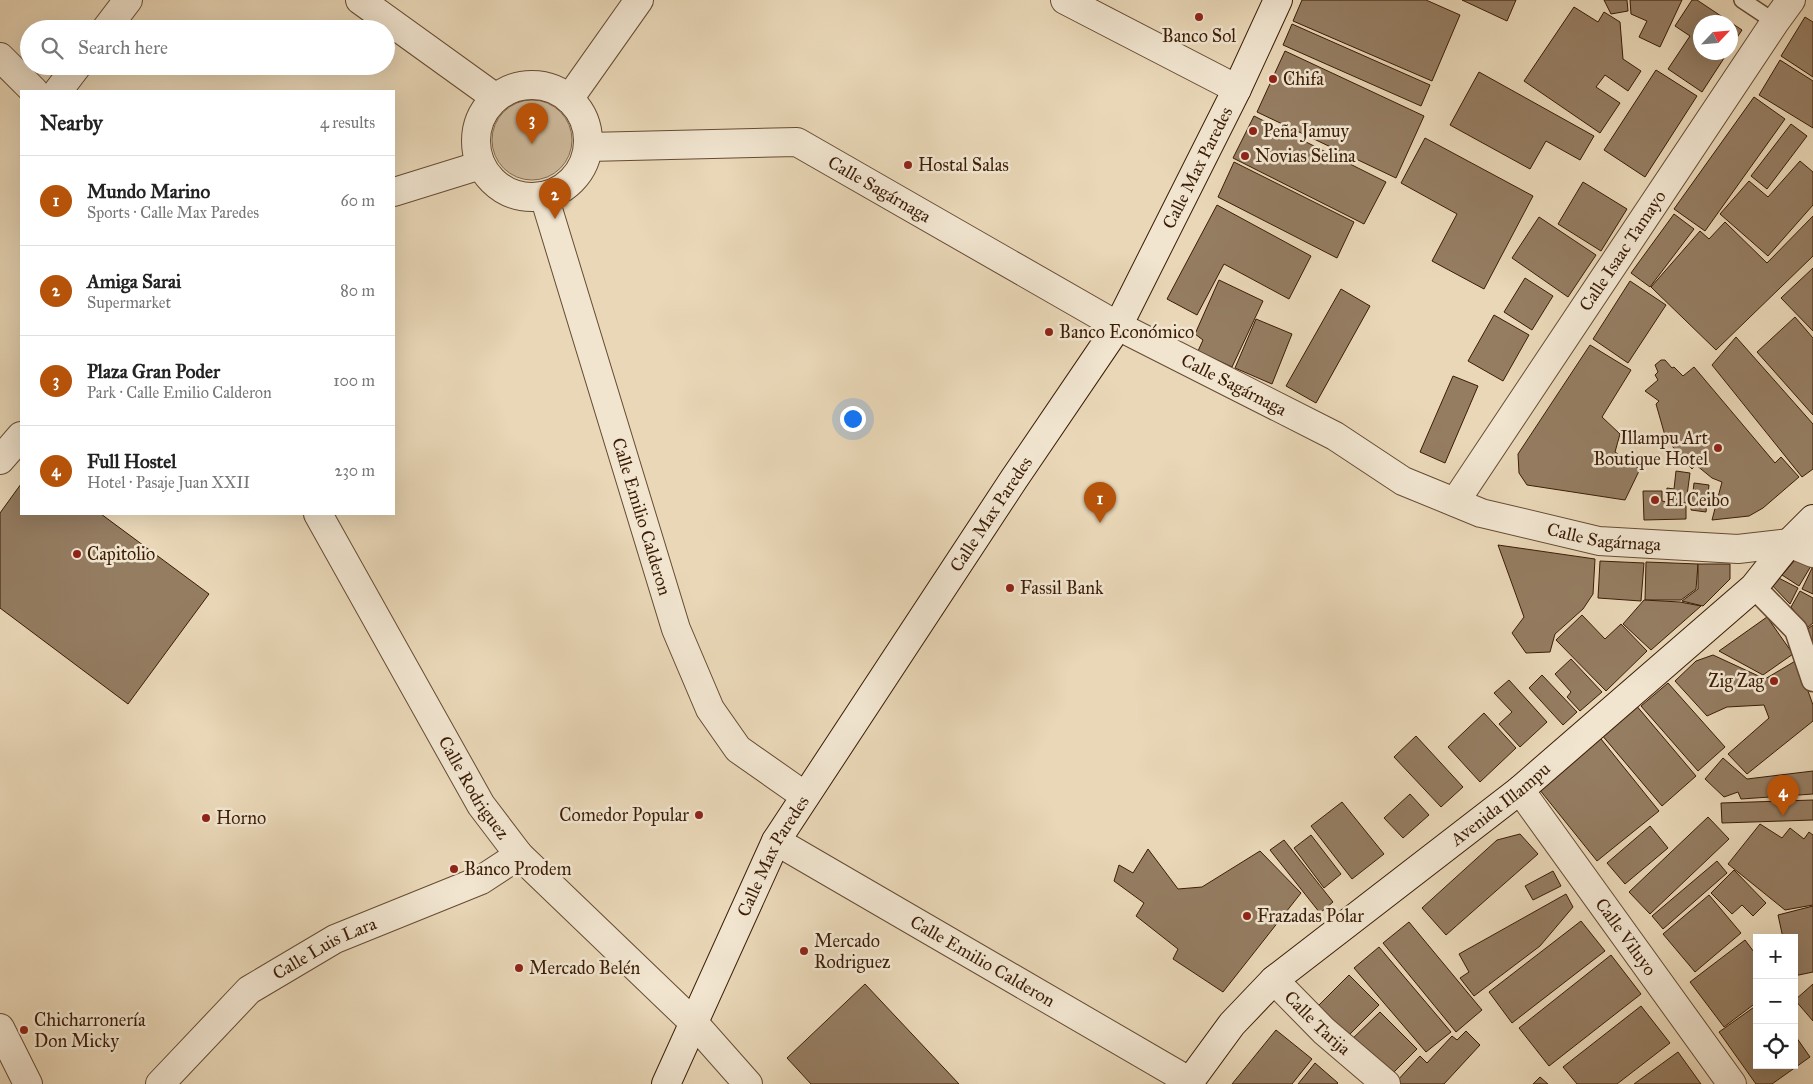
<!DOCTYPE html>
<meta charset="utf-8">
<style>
body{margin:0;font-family:"IM FELL Great Primer",serif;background:#f6f6f6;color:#222}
.controls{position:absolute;right:15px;bottom:15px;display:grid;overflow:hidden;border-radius:0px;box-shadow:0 5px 20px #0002}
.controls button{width:45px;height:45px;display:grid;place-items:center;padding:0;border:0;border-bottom:1px solid #e0e0e0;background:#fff;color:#222;font:25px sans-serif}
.compass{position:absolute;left:1693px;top:15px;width:45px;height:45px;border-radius:50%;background:#fff;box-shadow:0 5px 20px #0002;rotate:64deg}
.you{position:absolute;left:852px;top:418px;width:18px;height:18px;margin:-12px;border:4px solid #fff;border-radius:50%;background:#1a73e8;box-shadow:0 0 0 8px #1a73e833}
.badge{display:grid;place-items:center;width:32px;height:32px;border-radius:50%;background:#b45309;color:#fff;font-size:16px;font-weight:700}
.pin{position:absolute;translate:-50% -41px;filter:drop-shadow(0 1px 2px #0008)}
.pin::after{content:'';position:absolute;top:26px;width:18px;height:15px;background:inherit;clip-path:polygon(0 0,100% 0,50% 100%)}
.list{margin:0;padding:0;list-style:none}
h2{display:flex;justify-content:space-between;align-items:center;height:65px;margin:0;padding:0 20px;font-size:21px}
h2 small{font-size:16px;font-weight:400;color:#767676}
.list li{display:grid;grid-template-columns:32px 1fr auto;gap:15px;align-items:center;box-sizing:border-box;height:90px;padding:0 20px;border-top:1px solid #e0e0e0}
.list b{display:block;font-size:19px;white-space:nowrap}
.list p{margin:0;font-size:16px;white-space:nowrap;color:#767676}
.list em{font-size:16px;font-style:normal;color:#767676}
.icon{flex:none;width:28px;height:28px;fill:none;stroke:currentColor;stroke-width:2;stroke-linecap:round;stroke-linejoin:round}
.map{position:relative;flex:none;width:1813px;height:1084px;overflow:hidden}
.search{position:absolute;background:#fff;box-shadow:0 5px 20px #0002;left:20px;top:20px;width:375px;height:55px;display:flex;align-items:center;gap:12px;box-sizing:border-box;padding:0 18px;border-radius:28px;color:#767676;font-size:19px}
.panel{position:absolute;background:#fff;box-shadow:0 5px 20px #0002;left:20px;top:90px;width:375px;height:425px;border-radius:0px}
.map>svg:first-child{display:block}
</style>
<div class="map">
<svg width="1813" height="1084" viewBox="0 0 1813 1084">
<rect width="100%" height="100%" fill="#e9d7b7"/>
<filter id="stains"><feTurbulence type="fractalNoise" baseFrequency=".004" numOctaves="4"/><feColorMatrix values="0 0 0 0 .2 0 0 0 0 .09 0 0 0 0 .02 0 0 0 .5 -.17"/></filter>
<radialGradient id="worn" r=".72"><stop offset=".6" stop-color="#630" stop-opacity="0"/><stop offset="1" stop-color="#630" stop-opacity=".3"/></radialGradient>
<circle fill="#cbb799" stroke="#836a4f" cx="532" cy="140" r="40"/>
<g fill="#957d62" stroke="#3b1c05">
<path d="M1302 0H1426L1460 15 1432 81 1293 21Z"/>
<path d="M1462 0H1516L1507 21Z"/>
<path d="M1604 0H1627L1628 11 1611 14Z"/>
<path d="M1630 0H1682L1660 47 1639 37 1647 21 1631 14Z"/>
<path d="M1692 0H1697L1742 30 1730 48V22H1700V52H1728L1702 92 1668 69 1690 36 1675 26Z"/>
<path d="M1574 7 1598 22 1604 12 1620 22 1623 59 1641 71 1628 91 1605 75 1596 87 1620 103 1600 133 1524 81Z"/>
<path d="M1805 17 1813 22V77L1781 56Z"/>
<path d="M1292 24 1430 85 1421 106 1283 45Z"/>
<path d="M1285 51 1424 116 1396 178 1257 112Z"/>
<path d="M1780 60 1813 81V128L1759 95Z"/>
<path d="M1656 70 1697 96 1645 177 1604 150Z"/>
<path d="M1479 72 1594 136 1580 160 1546 141 1530 169 1450 125Z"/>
<path d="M1754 97 1785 119 1705 231 1674 209Z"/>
<path d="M1254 116 1386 182 1364 224 1233 158Z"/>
<path d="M1791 124 1807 136 1767 189 1751 176Z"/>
<path d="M1425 138 1533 196 1484 289 1432 261 1457 214 1401 183Z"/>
<path d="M1800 161 1813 172V205L1768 256 1720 214 1749 181 1768 197Z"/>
<path d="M1234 162 1354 222 1337 258 1218 197Z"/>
<path d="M1583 182 1627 209 1601 251 1558 224Z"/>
<path d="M1217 205 1311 256 1289 299 1224 264 1197 315 1167 299Z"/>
<path d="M1674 214 1694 229 1650 287 1631 273Z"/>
<path d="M1813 216V256L1716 350 1651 287 1700 231 1709 239 1725 222 1767 263Z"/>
<path d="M1539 217 1596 255 1568 297 1512 258Z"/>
<path d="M1813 268V331L1781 298Z"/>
<path d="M1525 278 1553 296 1532 330 1504 312Z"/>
<path d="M1219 280 1263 301 1232 367 1198 351 1203 340 1195 334Z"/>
<path d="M1630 281 1666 305 1628 363 1593 339Z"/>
<path d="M1341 289 1370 306 1316 403 1286 386Z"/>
<path d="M1494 315 1529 335 1503 381 1468 361Z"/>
<path d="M1795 317 1813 338V415L1757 352Z"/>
<path d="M1256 319 1292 334 1272 384 1235 368Z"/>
<path d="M1736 337 1813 424V469L1802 477 1712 365Z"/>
<path d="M1590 345 1631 370 1602 417 1620 434 1615 452 1640 469 1625 500 1527 485 1519 473 1518 454Z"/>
<path d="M1661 360H1665L1672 368 1674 367 1683 376 1694 367 1775 463 1781 457 1799 477 1763 508 1749 516 1712 520 1722 482 1712 478 1696 465 1692 469 1666 439 1656 404 1659 401 1645 391 1658 380 1655 375 1658 372 1655 365Z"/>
<path d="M1453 376 1478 386 1445 463 1420 452Z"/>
<path d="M1676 471 1690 473 1686 503 1666 500 1667 488 1674 489Z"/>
<path d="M1694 483 1709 485 1706 512 1691 510Z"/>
<path d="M21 484V514H101L209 594 128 704 0 608V513Z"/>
<path d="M1643 491H1662V501L1686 506V519L1644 520Z"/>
<path d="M1498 545 1595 559 1593 594 1583 609 1555 634 1550 652 1526 653 1512 633 1524 617Z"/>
<path d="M1795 560 1811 566 1799 586 1782 575Z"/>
<path d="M1600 561 1644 563 1641 601 1598 598Z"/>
<path d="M1646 562 1698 564 1696 589 1681 600H1645Z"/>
<path d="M1698 564H1730V579L1703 606 1682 601 1698 589Z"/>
<path d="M1813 566V594L1802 589Z"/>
<path d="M1771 574 1798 588 1790 604 1768 581Z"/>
<path d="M1800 591 1813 598V623L1807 628 1791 607Z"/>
<path d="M1644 600 1680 602 1701 606 1651 650 1623 624Z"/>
<path d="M1582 615 1605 639 1621 624 1647 651 1606 691 1556 640Z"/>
<path d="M1767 617 1793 654 1763 675 1719 651Z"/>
<path d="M1813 625V643L1805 631Z"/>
<path d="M1713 655 1765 679 1797 660 1813 705V721L1747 774 1728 754 1769 718 1764 705 1727 707 1707 716 1675 681 1696 661Z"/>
<path d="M1571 659 1602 692 1580 711 1567 697 1571 692 1555 674Z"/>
<path d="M1542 675 1577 712 1563 725 1529 688Z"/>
<path d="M1509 680 1547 722 1520 747 1499 724 1512 712 1494 693Z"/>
<path d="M1668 683 1725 747 1698 771 1641 706Z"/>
<path d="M1635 704 1696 776 1662 806 1601 734Z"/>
<path d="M1484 713 1516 748 1480 782 1448 747Z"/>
<path d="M1597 734 1659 811 1597 861 1535 784Z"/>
<path d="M1416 736 1463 787 1441 807 1394 757Z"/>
<path d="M1723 758 1747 779 1813 771V794L1741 799 1738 792 1724 797 1705 779Z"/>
<path d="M1410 794 1429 815 1403 838 1384 818Z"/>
<path d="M1813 800V820L1722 823 1721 803Z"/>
<path d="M1342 802 1384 854 1352 879 1311 826Z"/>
<path d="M1708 817 1729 839 1650 914 1629 892Z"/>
<path d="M1760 824 1782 838 1790 828 1804 839 1809 832 1813 835V905L1785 910 1728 864Z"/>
<path d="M1650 826 1668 848 1625 884 1607 863Z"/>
<path d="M1520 834 1538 854 1446 935 1422 908 1497 840Z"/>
<path d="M1311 835 1341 874 1324 888 1294 848Z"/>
<path d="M1284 840 1333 902 1320 913 1270 850Z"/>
<path d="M1148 849 1178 889 1202 887 1260 851 1301 893 1223 992 1173 959 1178 949 1136 916 1144 903 1114 881 1119 865 1133 873Z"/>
<path d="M1717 861 1727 873 1663 929 1652 916Z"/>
<path d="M1734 870 1766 903 1753 916 1742 905 1732 914 1711 893Z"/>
<path d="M1553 871 1561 886 1533 900 1525 886Z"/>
<path d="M1566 894 1573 907 1540 946 1474 996 1460 978 1469 972 1459 954Z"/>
<path d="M1709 895 1741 933 1695 972 1663 934Z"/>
<path d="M1813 906V972L1794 976V938H1783L1778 915Z"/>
<path d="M1581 921 1605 951 1512 1023 1489 992Z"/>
<path d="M1409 922 1482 1010 1456 1032 1383 943Z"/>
<path d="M1745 940 1757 956V1002L1724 1027 1690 982Z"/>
<path d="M1379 947 1451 1032 1426 1052 1354 968Z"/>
<path d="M1611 955 1641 994 1549 1066 1519 1028Z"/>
<path d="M1349 975 1379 1005 1343 1041 1313 1011Z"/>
<path d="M865 984 959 1084H811L787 1058Z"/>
<path d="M1813 984V1021L1795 1000Z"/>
<path d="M1757 1005V1065H1794V1034L1810 1057 1772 1084H1756L1719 1032Z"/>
<path d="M1641 1006 1670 1043 1617 1084H1577L1563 1067Z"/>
<path d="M1380 1012 1417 1049 1387 1079 1349 1042Z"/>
<path d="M1276 1030 1312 1059 1292 1084H1232Z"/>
<path d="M1466 1031 1480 1045 1444 1084H1399L1396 1082 1420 1056 1427 1063 1452 1036 1457 1040Z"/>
<path d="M1678 1052 1701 1084H1634Z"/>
<path d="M1315 1063 1338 1083 1337 1084H1298Z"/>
<path d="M1540 1077 1548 1084H1533Z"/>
</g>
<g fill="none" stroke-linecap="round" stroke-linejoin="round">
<g stroke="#664b32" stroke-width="18">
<path id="service" d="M1742 0 1775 22"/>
</g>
<g stroke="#664b32" stroke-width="25">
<path id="pedestrian" d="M1754 587 1796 630 1813 680"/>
</g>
<g stroke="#664b32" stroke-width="30">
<g id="minor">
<path d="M1065 0 1237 89"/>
<path d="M106 29 128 0"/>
<path d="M58 91 77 66"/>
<path d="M569 99 639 0"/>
<path id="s1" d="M544 196 676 629 710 709 738 749 805 796"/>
<path id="s2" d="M1455 502 1775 22 1791 0"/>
<path id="s3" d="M318 514 481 805 519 855 694 1023 748 1084"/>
<path id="s4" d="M1520 790 1732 1084"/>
<path id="s5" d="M776 841 1189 1081"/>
<path id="s6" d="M1274 980 1324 1031 1386 1084"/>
<path id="s7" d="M160 1084 249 990 335 939 481 880 519 855"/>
</g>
</g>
<g stroke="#664b32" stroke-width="30">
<g id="tertiary">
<path d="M360 0 496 98"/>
<path d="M0 57 34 91"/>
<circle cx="532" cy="141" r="56"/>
<path id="s8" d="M588 147 797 142 1118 326 1335 436 1403 481 1481 513 1599 541 1738 549 1789 543 1813 553"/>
<path d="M394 192 481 165"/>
<path d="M0 460 21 436"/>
<path d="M0 1028 28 1084"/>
</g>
</g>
<g stroke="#3b1c05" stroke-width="30">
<g id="secondary">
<path id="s9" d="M666 1084 776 841 1014 479 1118 326 1237 89 1278 0"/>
<path id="s10" d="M1188 1084 1232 1024 1274 980 1520 790 1754 587 1789 543 1813 519"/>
</g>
</g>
<use href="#service" stroke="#f1e5d0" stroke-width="15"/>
<use href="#pedestrian" stroke="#f1e5d0" stroke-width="22"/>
<use href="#minor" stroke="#f1e5d0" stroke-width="28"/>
<use href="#tertiary" stroke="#f1e5d0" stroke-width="28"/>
<use href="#secondary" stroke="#f1e5d0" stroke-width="28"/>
</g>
<g fill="#8f2418" stroke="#f1e5d0" stroke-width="2">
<circle cx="1199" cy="17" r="5"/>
<circle cx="1273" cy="79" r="5"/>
<circle cx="1253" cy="131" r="5"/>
<circle cx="1245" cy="156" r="5"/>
<circle cx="908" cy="165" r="5"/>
<circle cx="1049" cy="332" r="5"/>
<circle cx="1718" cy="448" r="5"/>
<circle cx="1655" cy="500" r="5"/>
<circle cx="77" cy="554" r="5"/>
<circle cx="1010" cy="588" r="5"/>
<circle cx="1774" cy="681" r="5"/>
<circle cx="699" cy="815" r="5"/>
<circle cx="206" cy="818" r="5"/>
<circle cx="454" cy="869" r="5"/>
<circle cx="1247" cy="916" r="5"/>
<circle cx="804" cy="951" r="5"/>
<circle cx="519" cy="968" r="5"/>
<circle cx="24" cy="1030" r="5"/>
</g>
<g text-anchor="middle" stroke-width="5" stroke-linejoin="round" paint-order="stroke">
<g font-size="18" fill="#3b1c05" stroke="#f1e5d0" text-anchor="start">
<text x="1199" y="42" text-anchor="middle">Banco Sol</text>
<text x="1283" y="85">Chifa</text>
<text x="1263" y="137">Peña Jamuy</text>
<text x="1255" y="162">Novias Selina</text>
<text x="918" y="171">Hostal Salas</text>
<text x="1059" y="338">Banco Económico</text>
<text x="1708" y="444" text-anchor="end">Illampu Art<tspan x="1708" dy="21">Boutique Hotel</tspan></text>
<text x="1665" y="506">El Ceibo</text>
<text x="87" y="560">Capitolio</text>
<text x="1020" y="594">Fassil Bank</text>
<text x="1764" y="687" text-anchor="end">Zig Zag</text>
<text x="689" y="821" text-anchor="end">Comedor Popular</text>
<text x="216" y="824">Horno</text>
<text x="464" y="875">Banco Prodem</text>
<text x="1257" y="922">Frazadas Polar</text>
<text x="814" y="947">Mercado<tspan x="814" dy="21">Rodriguez</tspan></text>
<text x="529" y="974">Mercado Belén</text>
<text x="34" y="1026">Chicharronería<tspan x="34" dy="21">Don Micky</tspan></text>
</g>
<g font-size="18" fill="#3b1c05" stroke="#f1e5d0">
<text dy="6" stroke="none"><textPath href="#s9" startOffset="1062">Calle Max Paredes</textPath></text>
<text dy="6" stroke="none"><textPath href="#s8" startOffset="304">Calle Sagárnaga</textPath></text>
<text dy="6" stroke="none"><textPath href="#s2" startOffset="302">Calle Isaac Tamayo</textPath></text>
<text dy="6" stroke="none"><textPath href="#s8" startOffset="709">Calle Sagárnaga</textPath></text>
<text dy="6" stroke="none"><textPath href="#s9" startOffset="658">Calle Max Paredes</textPath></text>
<text dy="6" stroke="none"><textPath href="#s1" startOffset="335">Calle Emilio Calderon</textPath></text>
<text dy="6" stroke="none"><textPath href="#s8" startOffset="1114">Calle Sagárnaga</textPath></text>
<text dy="6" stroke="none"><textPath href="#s3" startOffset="315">Calle Rodriguez</textPath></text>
<text dy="6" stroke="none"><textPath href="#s10" startOffset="422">Avenida Illampu</textPath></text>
<text dy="6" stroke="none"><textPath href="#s9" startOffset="252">Calle Max Paredes</textPath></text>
<text dy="6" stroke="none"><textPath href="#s4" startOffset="181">Calle Viluyo</textPath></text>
<text dy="6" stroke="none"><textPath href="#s7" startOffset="216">Calle Luis Lara</textPath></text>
<text dy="6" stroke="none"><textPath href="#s5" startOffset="239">Calle Emilio Calderon</textPath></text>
<text dy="6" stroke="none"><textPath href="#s6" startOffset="61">Calle Tarija</textPath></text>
</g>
</g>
<rect width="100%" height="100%" filter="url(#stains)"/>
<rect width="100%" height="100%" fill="url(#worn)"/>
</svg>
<div class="controls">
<button>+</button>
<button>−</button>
<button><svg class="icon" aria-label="locate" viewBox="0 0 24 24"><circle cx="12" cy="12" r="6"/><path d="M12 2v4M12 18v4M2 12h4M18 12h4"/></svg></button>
</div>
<svg class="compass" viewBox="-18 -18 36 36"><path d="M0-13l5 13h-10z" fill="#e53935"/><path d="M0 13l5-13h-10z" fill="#767676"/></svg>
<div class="you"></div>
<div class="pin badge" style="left:1100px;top:523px">1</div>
<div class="pin badge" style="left:555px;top:219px">2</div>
<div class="pin badge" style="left:532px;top:144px">3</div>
<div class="pin badge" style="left:1783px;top:816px">4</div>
<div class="search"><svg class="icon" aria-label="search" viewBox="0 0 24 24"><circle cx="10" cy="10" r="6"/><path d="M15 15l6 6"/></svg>Search here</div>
<section class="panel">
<h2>Nearby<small>4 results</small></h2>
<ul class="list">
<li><span class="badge">1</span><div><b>Mundo Marino</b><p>Sports · Calle Max Paredes</p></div><em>60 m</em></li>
<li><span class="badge">2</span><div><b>Amiga Sarai</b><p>Supermarket</p></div><em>80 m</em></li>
<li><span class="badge">3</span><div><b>Plaza Gran Poder</b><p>Park · Calle Emilio Calderon</p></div><em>100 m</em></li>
<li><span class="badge">4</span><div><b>Full Hostel</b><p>Hotel · Pasaje Juan XXII</p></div><em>230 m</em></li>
</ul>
</section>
</div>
